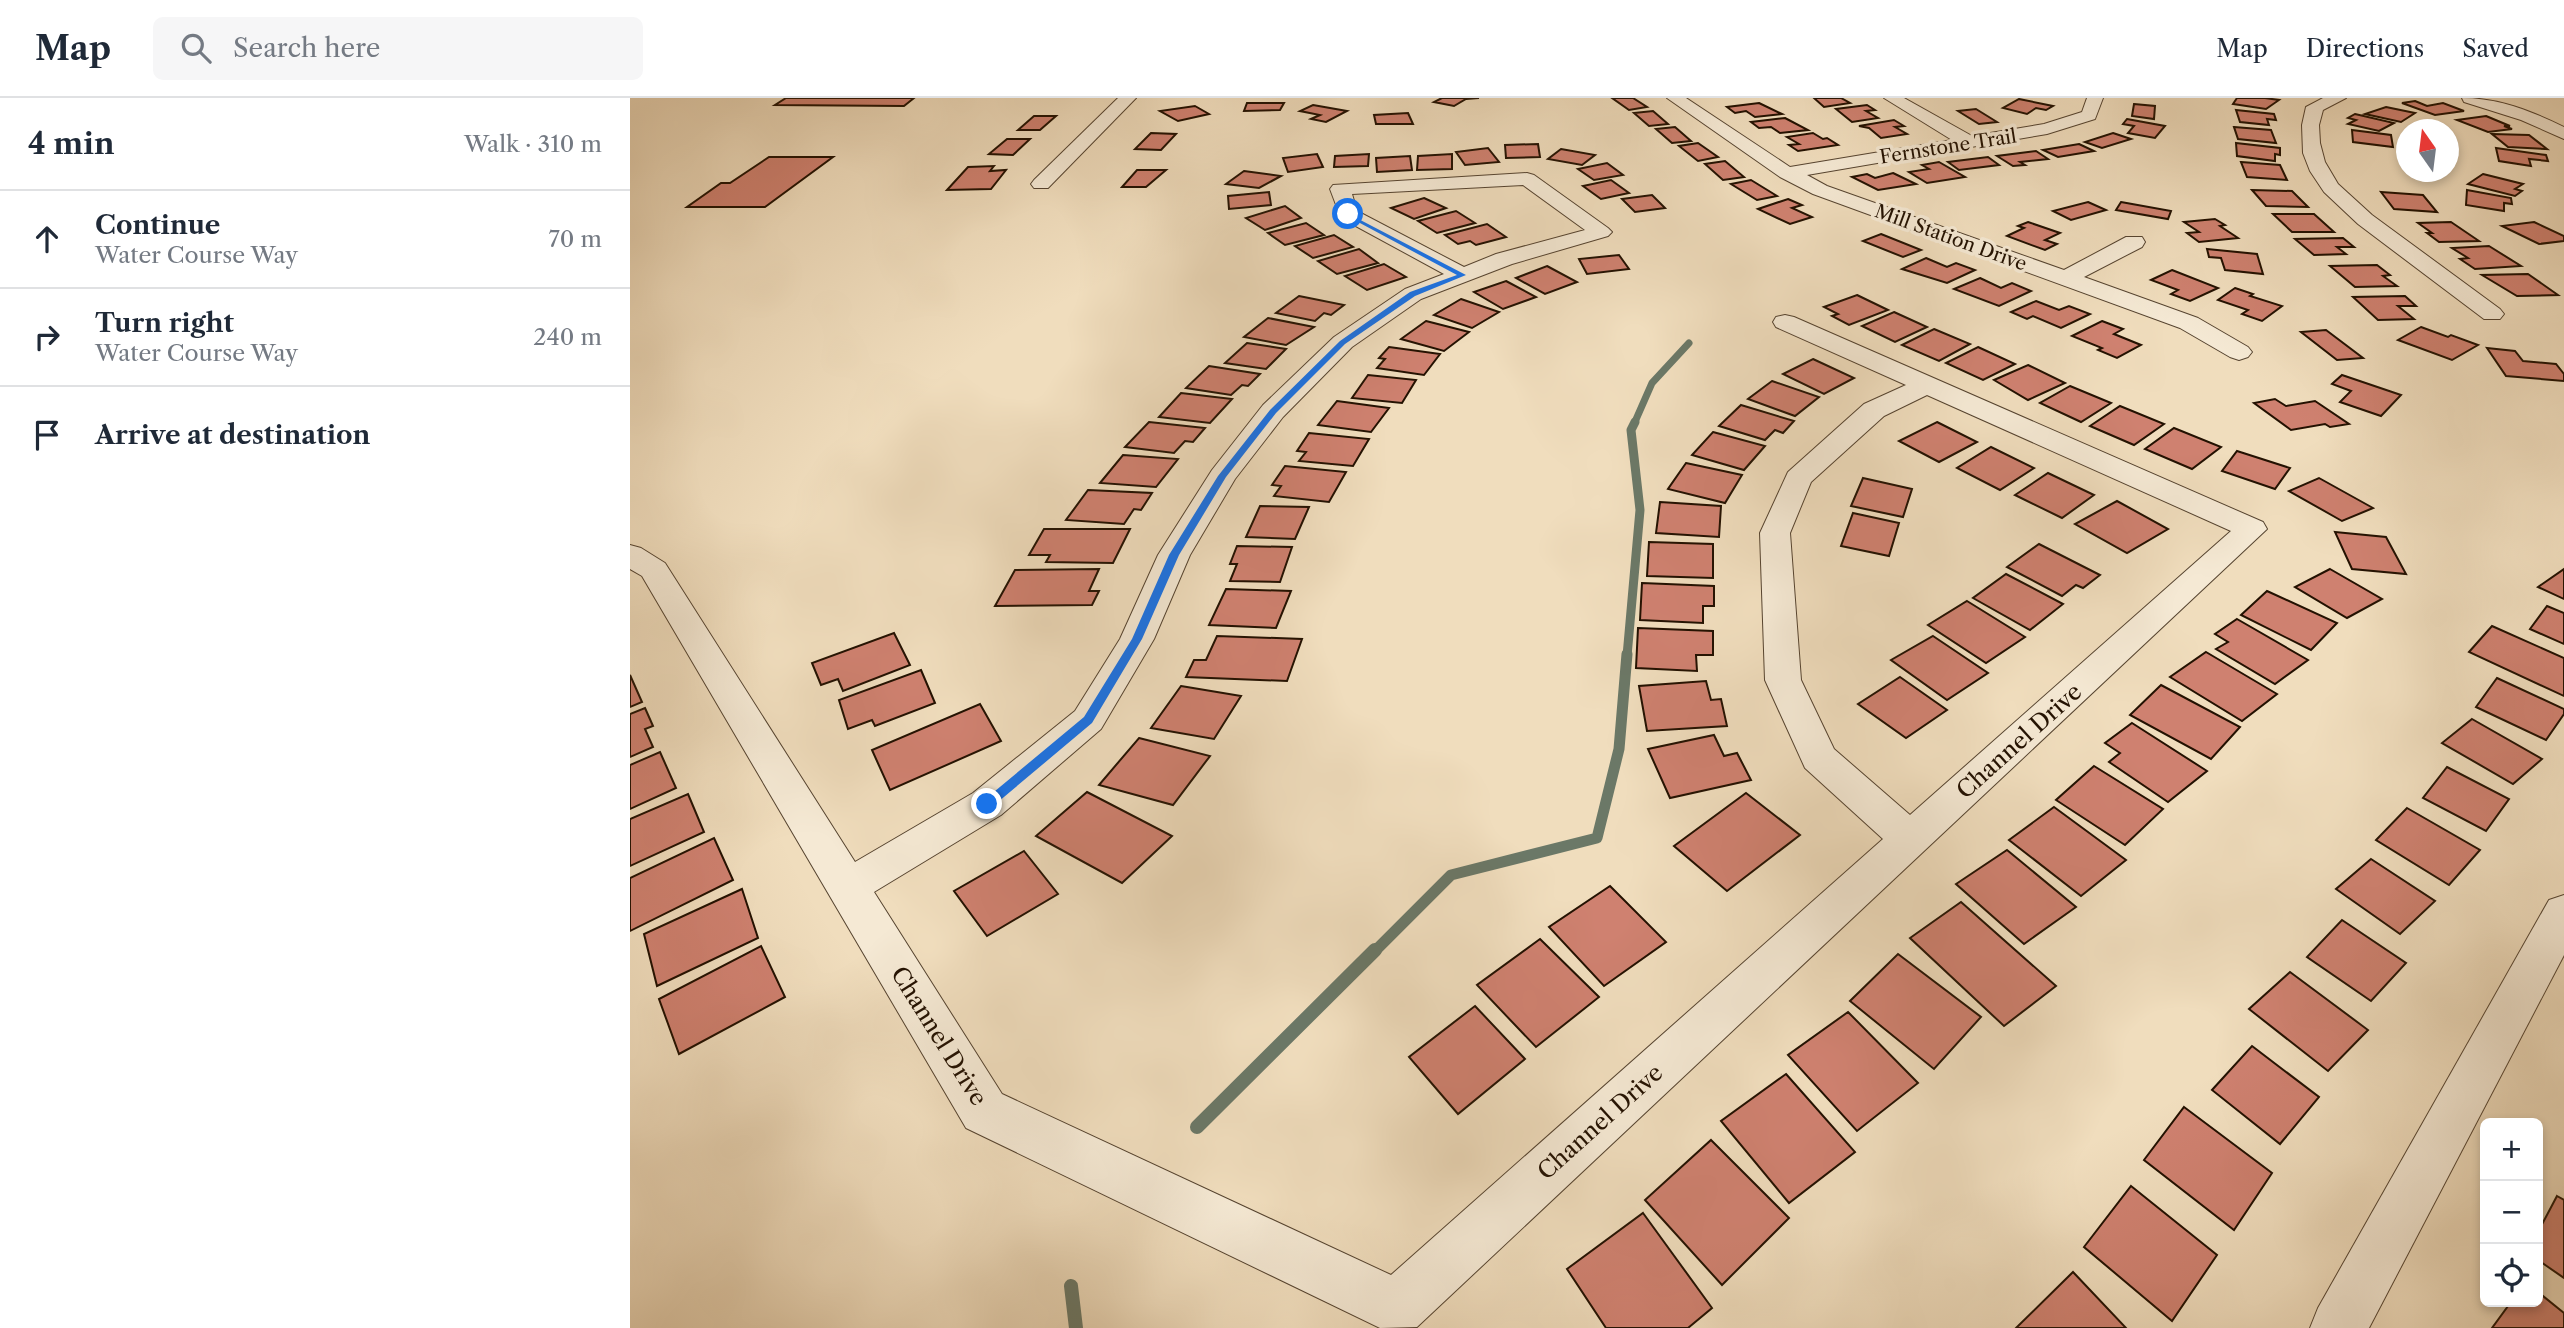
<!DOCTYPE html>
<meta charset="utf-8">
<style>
body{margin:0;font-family:"Libre Caslon Text",serif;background:#f6f6f7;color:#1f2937}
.controls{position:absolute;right:21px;bottom:21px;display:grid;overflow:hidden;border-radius:10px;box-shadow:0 4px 10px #0003}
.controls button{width:63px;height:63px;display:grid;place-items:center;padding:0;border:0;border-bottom:2px solid #e0e1e3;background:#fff;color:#1f2937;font:35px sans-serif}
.compass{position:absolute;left:1766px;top:21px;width:63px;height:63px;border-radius:50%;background:#fff;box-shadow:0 4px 10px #0003;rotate:346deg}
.stop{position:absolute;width:21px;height:21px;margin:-16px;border:5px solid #1a73e8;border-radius:50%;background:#fff}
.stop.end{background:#1a73e8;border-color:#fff;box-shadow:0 2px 7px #0008}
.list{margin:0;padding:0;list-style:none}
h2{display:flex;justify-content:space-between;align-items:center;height:91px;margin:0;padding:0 28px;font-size:30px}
h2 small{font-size:23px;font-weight:400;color:#747a83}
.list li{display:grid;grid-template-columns:46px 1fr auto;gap:21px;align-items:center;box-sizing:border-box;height:98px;padding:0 28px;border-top:2px solid #e0e1e3}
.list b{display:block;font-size:26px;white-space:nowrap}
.list p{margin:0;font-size:23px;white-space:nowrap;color:#747a83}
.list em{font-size:23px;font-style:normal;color:#747a83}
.icon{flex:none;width:38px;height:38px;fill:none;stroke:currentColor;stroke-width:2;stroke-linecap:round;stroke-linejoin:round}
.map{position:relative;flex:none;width:1934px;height:1230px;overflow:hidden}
header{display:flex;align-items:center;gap:42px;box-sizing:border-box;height:98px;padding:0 35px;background:#fff;border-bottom:2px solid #e0e1e3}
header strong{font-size:33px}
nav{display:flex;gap:38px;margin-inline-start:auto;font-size:24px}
.search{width:490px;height:63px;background:#f6f6f7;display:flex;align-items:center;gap:18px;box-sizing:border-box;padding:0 24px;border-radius:10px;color:#747a83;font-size:26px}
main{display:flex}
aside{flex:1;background:#fff}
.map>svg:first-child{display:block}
</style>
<header>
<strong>Map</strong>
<div class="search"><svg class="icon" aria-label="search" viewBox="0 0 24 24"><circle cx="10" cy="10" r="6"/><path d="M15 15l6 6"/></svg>Search here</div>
<nav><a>Map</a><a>Directions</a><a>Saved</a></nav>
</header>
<main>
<aside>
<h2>4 min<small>Walk · 310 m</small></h2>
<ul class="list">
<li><svg class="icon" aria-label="ahead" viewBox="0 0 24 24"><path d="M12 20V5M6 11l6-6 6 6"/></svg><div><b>Continue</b><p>Water Course Way</p></div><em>70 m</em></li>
<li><svg class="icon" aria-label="right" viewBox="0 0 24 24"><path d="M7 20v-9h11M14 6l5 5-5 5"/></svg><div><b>Turn right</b><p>Water Course Way</p></div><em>240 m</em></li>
<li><svg class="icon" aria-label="arrive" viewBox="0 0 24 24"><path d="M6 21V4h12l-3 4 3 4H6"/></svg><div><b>Arrive at destination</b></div></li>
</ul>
</aside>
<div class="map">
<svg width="1934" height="1230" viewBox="0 0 1934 1230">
<rect width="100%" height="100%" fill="#f0ddbd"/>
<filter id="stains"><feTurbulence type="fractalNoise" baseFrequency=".00286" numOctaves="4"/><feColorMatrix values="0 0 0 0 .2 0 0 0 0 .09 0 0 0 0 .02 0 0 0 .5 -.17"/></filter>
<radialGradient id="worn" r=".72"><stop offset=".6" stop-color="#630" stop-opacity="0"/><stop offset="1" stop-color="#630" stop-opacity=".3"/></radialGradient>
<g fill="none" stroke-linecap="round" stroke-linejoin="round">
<path stroke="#6b7867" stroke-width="7" d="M1004 326 1022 285 1059 245"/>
<path stroke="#6b7867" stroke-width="9" d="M997 558 1010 412 1001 332 1005 324"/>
<path stroke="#6b7867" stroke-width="11" d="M744 854 821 777 967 740 989 651 997 556"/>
<g stroke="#6b7867" stroke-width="14">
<path d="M567 1029 745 852"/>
<path d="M441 1188 446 1230"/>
</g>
</g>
<g fill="#cf8170" stroke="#231101" stroke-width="2">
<path d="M156 0H284L274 8 145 7Z"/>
<path d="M812 0H849L836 1 824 8 804 4Z"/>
<path d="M982 0H1003L1017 9 999 12Z"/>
<path d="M1184 0H1211L1220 5 1194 9Z"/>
<path d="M1607 0H1635L1649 2 1636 11 1603 6Z"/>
<path d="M1389 1 1423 8 1416 12 1406 10 1397 16 1373 10Z"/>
<path d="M1785 3 1797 8 1813 5 1834 13 1805 17 1772 5Z"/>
<path d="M617 5H654L650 12 614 13Z"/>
<path d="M1129 5 1152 16 1125 19 1116 13 1105 15 1097 9Z"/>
<path d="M1504 6 1525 8 1524 21 1502 18Z"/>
<path d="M683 7 717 13 696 24 681 21 690 17 670 13Z"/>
<path d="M1237 7 1245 12 1236 13 1248 20 1222 24 1206 11Z"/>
<path d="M565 8 579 16 548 23 530 13Z"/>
<path d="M1756 9 1785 15 1771 24 1735 16Z"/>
<path d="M1346 11 1367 24 1349 26 1328 13Z"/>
<path d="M1606 12 1644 16 1646 22 1637 21 1639 27 1610 24Z"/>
<path d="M1023 13 1038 26 1019 28 1004 15Z"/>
<path d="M778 15 783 26H746L744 17Z"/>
<path d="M1725 16 1764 25 1749 33 1718 26 1726 22 1718 20Z"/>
<path d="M404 18H426L410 32H388Z"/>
<path d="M1856 18 1880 28H1874L1882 31 1858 34 1827 22Z"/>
<path d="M1155 20 1178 32 1150 35 1141 29 1129 30 1121 24Z"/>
<path d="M1497 21 1535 28 1525 40 1498 35 1504 28 1493 26Z"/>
<path d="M1264 22 1274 28 1265 29 1277 36 1251 40 1239 30 1229 28Z"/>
<path d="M1045 29 1061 43 1042 45 1026 31Z"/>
<path d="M1604 29 1641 32 1646 45 1608 41Z"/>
<path d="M1722 32 1761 37 1763 49 1723 44Z"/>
<path d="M521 35 546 36 531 52 505 51Z"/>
<path d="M1183 35 1193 41 1197 40 1208 47 1168 53 1159 47 1169 46 1157 39Z"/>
<path d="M1483 35 1501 41 1472 50 1455 44Z"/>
<path d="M1862 36 1899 37 1917 51 1878 49Z"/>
<path d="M377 41H400L383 57 359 56Z"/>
<path d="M1068 45 1088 59 1068 63 1049 48Z"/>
<path d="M1606 45 1650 50V57L1645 56V63L1607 58Z"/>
<path d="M908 46 910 59 876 60 875 47Z"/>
<path d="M1449 46 1464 53 1428 59 1413 52Z"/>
<path d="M858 50 869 64 835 67 826 54Z"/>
<path d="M1866 50 1916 57 1918 63 1899 61 1901 68 1869 63Z"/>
<path d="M931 51 965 57 952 67 918 61Z"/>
<path d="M1406 53 1418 61 1390 64 1395 67 1383 68 1367 58Z"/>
<path d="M687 56 693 69 658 74 653 60Z"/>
<path d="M739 56 738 68 704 69 705 58Z"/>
<path d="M822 56V71L787 72 788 58Z"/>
<path d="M780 58 782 72 747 74 746 60Z"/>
<path d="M139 59H203L135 109H57L91 85H100Z"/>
<path d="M1358 59 1369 67 1329 72 1318 64Z"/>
<path d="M1095 63 1114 79 1093 82 1075 66Z"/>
<path d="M1309 64 1335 79 1297 85 1279 74 1299 71 1292 67Z"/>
<path d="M1611 64 1650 67 1657 82 1617 79Z"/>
<path d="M977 65 993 77 964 82 948 71Z"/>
<path d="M364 68 360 73 376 72 361 91 317 92 338 69Z"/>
<path d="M507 72H536L516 89H492Z"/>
<path d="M614 73 651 78 629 90 596 86Z"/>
<path d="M1263 75 1286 86 1248 92 1222 79 1237 76 1245 80Z"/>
<path d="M1853 76 1893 86 1885 91 1892 93 1885 98 1838 86Z"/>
<path d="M981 82 999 95 971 101 953 88Z"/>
<path d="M1121 82 1147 98 1127 102 1101 86Z"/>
<path d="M1622 92 1662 93 1678 109 1636 108Z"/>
<path d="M1837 92 1881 100 1882 106 1874 105V113L1836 107Z"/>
<path d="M639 94 641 107 599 111 598 98Z"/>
<path d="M1751 94 1793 97 1807 114 1764 111Z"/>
<path d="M1022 97 1035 110 1005 114 992 101Z"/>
<path d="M794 100 816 110 784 121 761 110Z"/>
<path d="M1158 101 1172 107 1162 110 1182 119 1160 126 1128 111Z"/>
<path d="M1458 104 1476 112 1441 122 1423 113Z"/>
<path d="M1491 104 1541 113 1538 121 1486 112Z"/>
<path d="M655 108 671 120 635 132 616 120Z"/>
<path d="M826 113 845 125 807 135 788 123Z"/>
<path d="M1643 116H1684L1704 134H1662Z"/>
<path d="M1585 121 1595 127 1590 128 1608 140 1569 144 1557 135 1569 134 1554 124Z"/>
<path d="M1398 124 1430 135 1415 142 1427 146 1415 152 1377 138 1394 130 1388 128Z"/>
<path d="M1821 124 1849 143 1809 144 1797 135H1802L1788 125Z"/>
<path d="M1904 124 1934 138V143L1909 146 1872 128Z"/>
<path d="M676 125 694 137 655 147 638 135Z"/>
<path d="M857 126 876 139 846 147 840 143 828 146 815 137Z"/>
<path d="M1251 136 1291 152 1273 159 1233 143Z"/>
<path d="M704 137 723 149 683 160 665 148Z"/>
<path d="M1713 140 1724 149H1707L1716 156 1684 157 1665 141Z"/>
<path d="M1859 148 1891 168 1845 171 1830 161 1838 160 1822 150Z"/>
<path d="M729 151 748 165 707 176 688 163Z"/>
<path d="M1577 151 1627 156 1633 176 1595 172 1591 160 1579 159Z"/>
<path d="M989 157 999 171 957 176 949 161Z"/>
<path d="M1296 160 1317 169 1326 165 1345 172 1317 185 1272 171Z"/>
<path d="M754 166 776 179 737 192 715 178Z"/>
<path d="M1747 167 1760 177 1753 178 1767 188 1725 189 1700 168Z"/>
<path d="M917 168 947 184 915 196 886 180Z"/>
<path d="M1542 172 1588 190 1560 203 1541 196 1548 192 1521 182Z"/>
<path d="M1898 176 1928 197 1887 198 1852 177Z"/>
<path d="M1350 180 1371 190 1382 185 1401 193 1369 208 1324 191Z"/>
<path d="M876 183 906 199 873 211 844 194Z"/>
<path d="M1605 190 1623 196 1620 198 1652 208 1632 223 1612 216 1618 212 1588 202Z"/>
<path d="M1227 197 1258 212 1219 227 1202 218 1208 216 1194 209Z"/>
<path d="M669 198 714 207 701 217 694 215 685 223 646 215Z"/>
<path d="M1775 198 1786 208H1768L1784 221 1748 222 1723 199Z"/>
<path d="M831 201 869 214 842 230 804 217Z"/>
<path d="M1406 203 1429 212 1439 208 1460 216 1431 230 1403 218 1397 221 1381 214Z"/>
<path d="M1264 214 1297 229 1265 244 1232 228Z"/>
<path d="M638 220 684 229 656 247 614 239Z"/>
<path d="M796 223 839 234 814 253 771 241Z"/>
<path d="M1472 223 1493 231 1484 236 1511 247 1487 260 1468 252 1472 250 1442 238Z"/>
<path d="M1791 229 1818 239 1821 237 1848 247 1822 262 1768 242Z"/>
<path d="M1304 231 1340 246 1309 263 1272 247Z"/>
<path d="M1696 232 1733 260 1707 262 1671 234Z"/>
<path d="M617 245 656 251 636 271 595 265Z"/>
<path d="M759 249 810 256 794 277 747 270 755 261 749 260Z"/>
<path d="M1348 249 1385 266 1353 282 1316 265Z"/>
<path d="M1857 250 1885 253 1893 263 1926 266 1934 276V283L1876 278Z"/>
<path d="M1183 261 1224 280 1194 296 1153 276Z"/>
<path d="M1398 267 1435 285 1398 302 1364 282Z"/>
<path d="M579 268 630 276 618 288 612 287 601 297 556 290Z"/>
<path d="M738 277 786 282 772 305 722 300Z"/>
<path d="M1712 277 1771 297 1751 318 1710 304 1721 293 1702 286Z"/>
<path d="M1142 283 1189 299 1165 318 1118 301Z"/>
<path d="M1440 288 1481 305 1451 324 1410 305Z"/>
<path d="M551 295 602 301 580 325 529 319Z"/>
<path d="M1645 301 1656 308 1685 303 1719 326 1700 329 1695 326 1661 332 1624 305Z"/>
<path d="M707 303 759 310 741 334 688 327Z"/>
<path d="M1111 307 1164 323 1153 335 1145 332 1135 342 1089 328Z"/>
<path d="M1490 308 1534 326 1504 347 1460 328Z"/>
<path d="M519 324 575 330 563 344 555 343 544 355 495 349Z"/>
<path d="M1307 324 1347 344 1309 364 1269 343Z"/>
<path d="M1544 330 1591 349 1562 371 1515 351Z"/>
<path d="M1083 334 1135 348 1114 372 1062 357Z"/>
<path d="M679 335 739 341 723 368 669 363 676 354 667 353Z"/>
<path d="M1361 349 1404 370 1370 392 1327 370Z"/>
<path d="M1607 353 1660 370 1645 391 1592 373Z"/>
<path d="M493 357 548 361 526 389 470 385Z"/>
<path d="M1056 365 1112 377 1095 405 1038 391Z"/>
<path d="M655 368 716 374 699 404 644 398 651 388 642 387Z"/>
<path d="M1418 375 1464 397 1432 420 1385 397Z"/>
<path d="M1233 380 1282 391 1273 419 1221 408Z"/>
<path d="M1689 380 1743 410 1712 423 1659 393Z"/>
<path d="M458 392 522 395 511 412 504 411 494 426 436 422Z"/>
<path d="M1487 403 1538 431 1497 455 1445 426Z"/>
<path d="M1030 404 1091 408 1089 439 1026 435Z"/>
<path d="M630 408 679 409 665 441 616 439Z"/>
<path d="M1223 415 1269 425 1259 458 1211 448Z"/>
<path d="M414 431H500L483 465 416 464 420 457H399Z"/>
<path d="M1705 434 1756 439 1776 476 1722 471Z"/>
<path d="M1019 444 1083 446V480L1017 478Z"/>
<path d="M1409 446 1470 477 1453 490 1446 487 1432 498 1377 469Z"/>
<path d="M607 448 662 449 650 484 600 483 607 466H600Z"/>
<path d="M469 471 459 493H469L462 507 365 508 385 472Z"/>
<path d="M1700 471 1752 501 1717 520 1665 489Z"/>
<path d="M1934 471V501L1908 489Z"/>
<path d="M1376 476 1433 506 1400 532 1343 500Z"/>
<path d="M1012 485 1084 488V508H1073V525L1010 522Z"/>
<path d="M596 491 661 493 646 530 579 527Z"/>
<path d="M1637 493 1707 525 1681 552 1611 517Z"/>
<path d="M1337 503 1395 539 1356 565 1298 527Z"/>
<path d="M1917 508 1934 515V546L1900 531Z"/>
<path d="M1607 521 1678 562 1645 586 1586 551 1598 544 1585 536Z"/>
<path d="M1862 528 1934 560V598L1839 554Z"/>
<path d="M1008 530 1083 533V557H1066L1067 573 1006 570Z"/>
<path d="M264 535 280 567 213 593 208 581 191 587 182 565Z"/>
<path d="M587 538 672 541 657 583 556 579 564 562H576Z"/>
<path d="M1303 538 1358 575 1317 602 1261 562Z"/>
<path d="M1576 554 1647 596 1612 623 1540 579Z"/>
<path d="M291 572 305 605 245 628 242 622 218 631 209 602Z"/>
<path d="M0 577 12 604 0 609Z"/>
<path d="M1270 579 1317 612 1276 640 1228 606Z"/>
<path d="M1867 580 1934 611V616L1916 642 1846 609Z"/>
<path d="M1076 583 1081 602 1091 601 1097 628 1017 633 1009 588Z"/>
<path d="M1531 587 1610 629 1581 661 1500 617Z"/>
<path d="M551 588 611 598 584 641 521 630Z"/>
<path d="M350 606 371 643 260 692 242 652Z"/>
<path d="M15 610 23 628 15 631 23 649 0 659V616Z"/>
<path d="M1842 621 1912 661 1883 686 1812 645Z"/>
<path d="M1502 625 1577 673 1538 704 1479 664 1490 655 1475 645Z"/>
<path d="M1084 637 1094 658 1107 655 1121 682 1040 700 1018 651Z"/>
<path d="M509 640 580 658 543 707 469 687Z"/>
<path d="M30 654 46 690 0 711V667Z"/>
<path d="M1464 668 1533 711 1495 747 1426 702Z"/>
<path d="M1817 669 1879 701 1856 733 1793 700Z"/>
<path d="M457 694 542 738 492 785 406 738Z"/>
<path d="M1116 695 1170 737 1097 793 1044 748Z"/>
<path d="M58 696 74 734 0 768V721Z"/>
<path d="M1424 709 1496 762 1451 798 1379 742Z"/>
<path d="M1777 710 1850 752 1819 787 1746 742Z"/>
<path d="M84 740 103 782 0 833V780Z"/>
<path d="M1377 752 1446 809 1394 846 1326 786Z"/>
<path d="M394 753 428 796 357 838 324 793Z"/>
<path d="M1741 761 1805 803 1770 836 1706 791Z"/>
<path d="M980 788 1036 844 974 888 919 829Z"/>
<path d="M112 791 128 840 27 888 14 836Z"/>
<path d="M1331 804 1426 888 1374 928 1280 840Z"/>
<path d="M1712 822 1776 865 1741 903 1677 859Z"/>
<path d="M910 841 969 899 906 949 847 887Z"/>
<path d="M131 848 155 899 49 956 29 901Z"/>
<path d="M1268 856 1351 919 1304 971 1220 903Z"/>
<path d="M1660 874 1738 932 1698 973 1619 911Z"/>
<path d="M845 908 895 961 828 1016 779 959Z"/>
<path d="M1218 914 1288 985 1227 1033 1158 957Z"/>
<path d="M1622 948 1689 999 1650 1046 1582 992Z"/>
<path d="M1156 976 1225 1054 1159 1105 1091 1023Z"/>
<path d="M1554 1009 1642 1075 1604 1132 1514 1062Z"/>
<path d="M1081 1042 1159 1120 1092 1187 1015 1102Z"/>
<path d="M1501 1088 1587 1157 1542 1223 1454 1149Z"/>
<path d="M1927 1098 1934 1102V1180L1908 1162V1134Z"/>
<path d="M1013 1115 1082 1210 1058 1230H976L937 1171Z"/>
<path d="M1443 1174 1496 1230H1386Z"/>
<path d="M1908 1194 1934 1215V1230H1862L1881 1204H1908Z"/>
</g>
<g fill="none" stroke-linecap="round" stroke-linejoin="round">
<g stroke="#564430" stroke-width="2">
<g id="minor">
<path d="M488 0H506L418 90H404L401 86 404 82Z"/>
<path d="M1037 0H1056L1160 69 1322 42 1254 0H1274L1342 38 1414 26 1452 14 1457 0H1473L1465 21 1417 36 1177 77 1197 88 1434 172 1496 139H1512L1515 144 1512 149 1454 179 1568 220 1618 249 1622 254 1618 259 1609 262 1600 259 1550 230 1183 96 1150 79Z"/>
<path d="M1693 0H1716L1693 12 1689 27 1690 45 1695 64 1708 86 1742 117 1870 211 1874 216 1870 221H1854L1728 126 1694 94 1680 73 1673 55 1672 27 1676 9Z"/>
<path d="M1832 0C1869 0 1901 13 1934 29V41L1891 22 1834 4Z"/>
<path d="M897 75 904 77 978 130 982 134 978 138 882 166 791 201 722 249 653 319 605 381 560 457 524 541 471 631 371 717 244 794 372 996 761 1177 1253 741 1175 670 1135 582 1130 435 1158 374 1234 306 1276 287 1146 229 1143 224 1146 219 1155 217 1164 219 1633 424 1637 431 787 1229 750 1230 336 1030 12 478 0 471V447L11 450 35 465 225 764 343 695 445 613 490 541 528 457 582 372 633 307 704 239 775 191 814 176 711 120 700 91 703 87ZM893 87 955 132 866 156 834 169 727 113 722 96ZM1297 297 1601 433 1280 717 1204 651 1171 582 1160 435 1181 384 1254 318Z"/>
<path d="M1934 797V857L1739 1230H1680L1688 1210 1919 802Z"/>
</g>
</g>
<use href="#minor" fill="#f5e9d4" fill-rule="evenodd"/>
</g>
<path fill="#1a73e8" d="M715 114 836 177 785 198 715 246 646 315 596 379 549 457 512 541 462 625 362 709H353V703L454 619 502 541 539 457 588 378 640 312 710 243 780 194 827 177 715 117Z"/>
<g text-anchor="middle" stroke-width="7" stroke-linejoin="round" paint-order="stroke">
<g font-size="19" fill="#231101" stroke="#f5e9d4">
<text transform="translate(1318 48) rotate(-9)" y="7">Fernstone Trail</text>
<text transform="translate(1321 139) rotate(20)" y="7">Mill Station Drive</text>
</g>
<g font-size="23" fill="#231101" stroke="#f5e9d4">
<text transform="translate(1389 643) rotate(-42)" y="8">Channel Drive</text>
<text transform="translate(309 938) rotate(58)" y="8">Channel Drive</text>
<text transform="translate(970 1024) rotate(-42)" y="8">Channel Drive</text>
</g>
</g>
<rect width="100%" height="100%" filter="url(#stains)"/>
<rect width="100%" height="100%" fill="url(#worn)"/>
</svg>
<div class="controls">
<button>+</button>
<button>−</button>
<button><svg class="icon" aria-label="locate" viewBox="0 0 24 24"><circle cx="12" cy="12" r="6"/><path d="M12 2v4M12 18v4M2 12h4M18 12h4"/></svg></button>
</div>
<svg class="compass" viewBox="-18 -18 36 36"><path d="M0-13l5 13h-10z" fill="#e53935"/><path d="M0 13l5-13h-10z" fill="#747a83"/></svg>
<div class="stop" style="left:718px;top:116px"></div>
<div class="stop end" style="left:357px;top:706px"></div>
</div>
</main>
